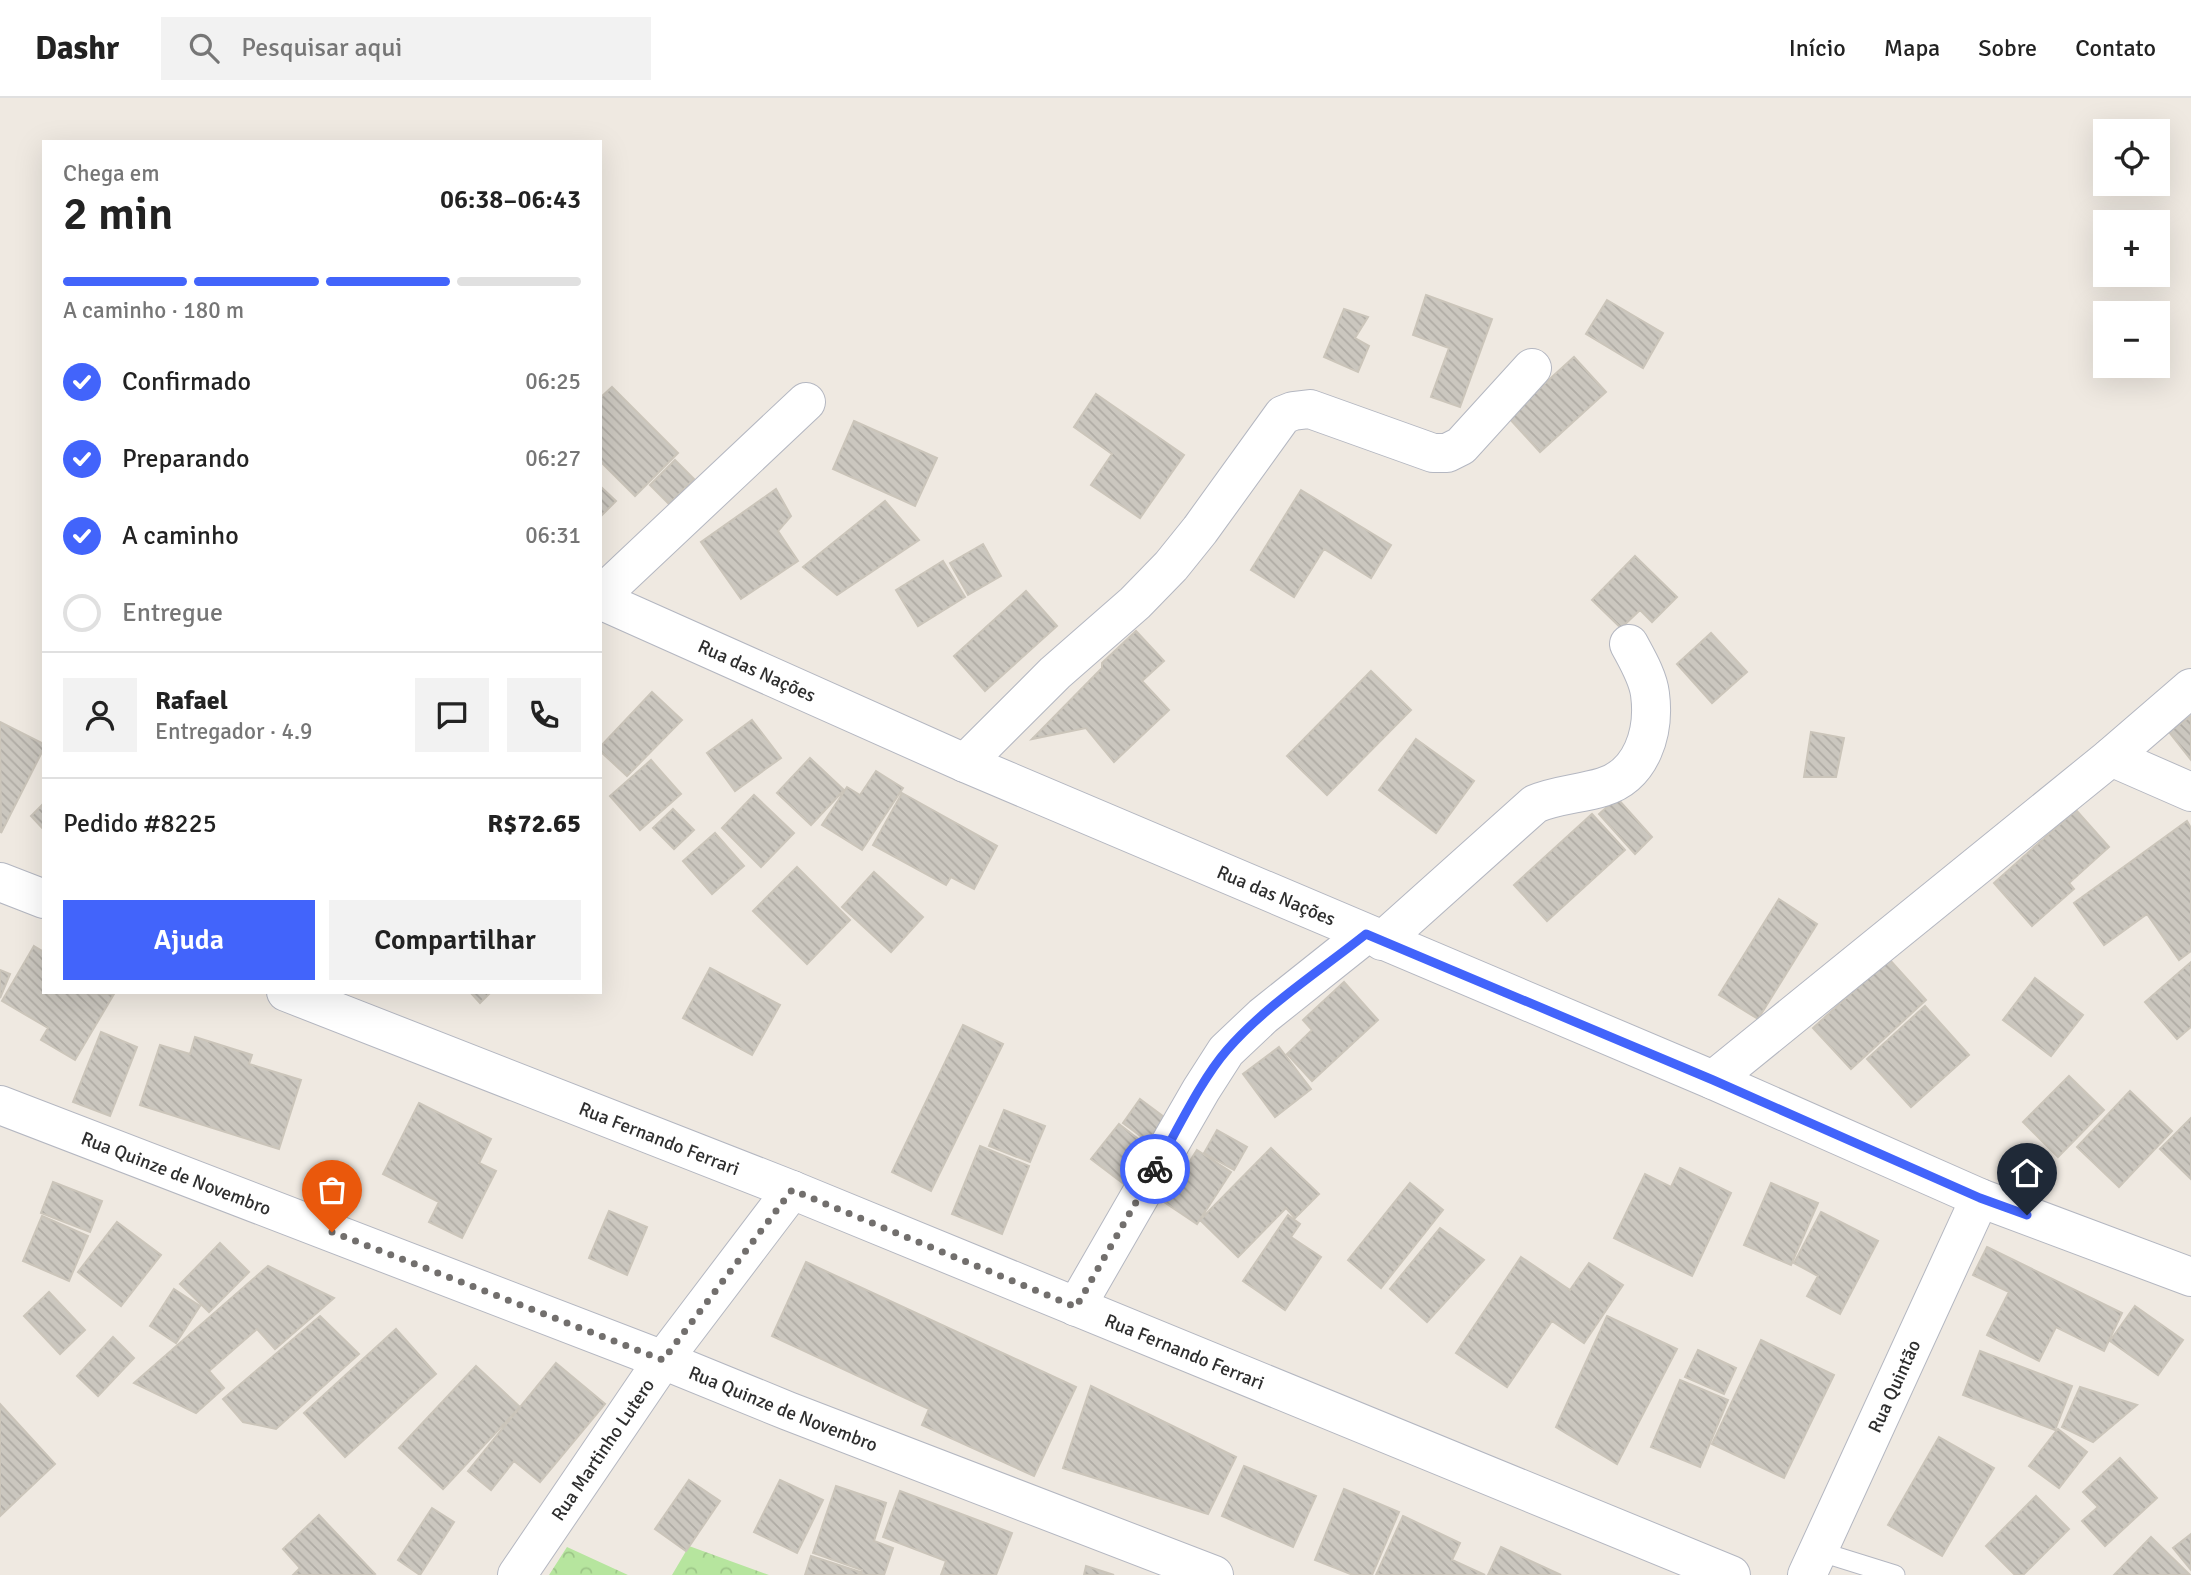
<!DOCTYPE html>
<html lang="pt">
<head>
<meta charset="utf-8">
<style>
  :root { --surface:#fff; --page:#f2f2f2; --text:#222; --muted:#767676; --line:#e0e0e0; --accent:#4264fb }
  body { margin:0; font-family:Signika,sans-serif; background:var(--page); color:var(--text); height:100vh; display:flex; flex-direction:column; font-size:26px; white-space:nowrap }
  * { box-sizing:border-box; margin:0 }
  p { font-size:23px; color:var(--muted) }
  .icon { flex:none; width:38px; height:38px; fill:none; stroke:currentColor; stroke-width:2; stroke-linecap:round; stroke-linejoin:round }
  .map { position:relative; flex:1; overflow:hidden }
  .drawer { position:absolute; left:42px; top:42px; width:560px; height:854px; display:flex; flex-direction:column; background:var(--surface); border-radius:0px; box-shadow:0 7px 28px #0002 }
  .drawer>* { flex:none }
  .controls { position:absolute; left:2093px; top:21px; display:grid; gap:14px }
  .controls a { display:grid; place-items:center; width:77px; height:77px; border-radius:0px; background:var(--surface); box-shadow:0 7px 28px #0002; font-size:35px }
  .pin { position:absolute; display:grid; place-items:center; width:60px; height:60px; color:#fff; margin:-72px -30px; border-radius:50% 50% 50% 0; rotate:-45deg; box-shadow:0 0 7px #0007 }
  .pin .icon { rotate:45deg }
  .courier { position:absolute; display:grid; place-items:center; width:70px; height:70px; margin:-35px; border:5px solid #4264fb; border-radius:50%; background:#fff; color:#222; box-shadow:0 2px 9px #0007 }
  .overview em { font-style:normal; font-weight:600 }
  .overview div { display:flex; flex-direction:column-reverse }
  .overview { display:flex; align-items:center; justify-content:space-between; height:119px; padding:0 21px }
  h1 { font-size:46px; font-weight:600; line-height:52px }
  .bar { display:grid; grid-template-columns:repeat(4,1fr); gap:10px 7px; align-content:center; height:84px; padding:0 21px }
  .bar i { height:9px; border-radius:5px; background:var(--line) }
  .bar .current { background:var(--accent) }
  .bar p { grid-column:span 4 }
  .line { display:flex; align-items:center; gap:18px; padding:0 21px; border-top:2px solid var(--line) }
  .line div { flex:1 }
  .round { display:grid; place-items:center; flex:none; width:74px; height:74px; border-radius:0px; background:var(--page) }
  ol { padding:0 21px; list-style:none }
  li { display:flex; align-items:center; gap:21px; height:77px }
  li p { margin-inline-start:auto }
  li .icon { padding:7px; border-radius:50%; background:var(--accent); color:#fff; stroke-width:4 }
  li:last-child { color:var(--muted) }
  li i { width:38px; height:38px; border:4px solid var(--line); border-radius:50% }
  .action { display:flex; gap:14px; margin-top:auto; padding:14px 21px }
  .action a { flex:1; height:80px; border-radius:0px; background:var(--accent); color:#fff; font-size:28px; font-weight:600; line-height:80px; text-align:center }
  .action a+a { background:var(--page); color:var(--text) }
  header { display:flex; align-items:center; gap:42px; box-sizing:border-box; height:98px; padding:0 35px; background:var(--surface); border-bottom:2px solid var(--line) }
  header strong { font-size:33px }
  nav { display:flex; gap:38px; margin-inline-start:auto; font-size:24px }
  .search { width:490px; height:63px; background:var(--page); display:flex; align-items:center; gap:18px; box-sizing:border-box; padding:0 24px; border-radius:0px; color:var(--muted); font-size:26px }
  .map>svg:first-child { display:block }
</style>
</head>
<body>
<header>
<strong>Dashr</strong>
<div class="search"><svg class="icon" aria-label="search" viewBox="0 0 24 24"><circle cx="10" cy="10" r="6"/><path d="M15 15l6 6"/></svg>Pesquisar aqui</div>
<nav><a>Início</a><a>Mapa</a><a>Sobre</a><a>Contato</a></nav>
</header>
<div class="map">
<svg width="2191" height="1477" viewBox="0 0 2191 1477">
  <defs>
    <pattern id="forest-crowns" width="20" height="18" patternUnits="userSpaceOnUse" patternTransform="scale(1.75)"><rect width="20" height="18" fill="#b6e59e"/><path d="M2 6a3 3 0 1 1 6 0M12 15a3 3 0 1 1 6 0" fill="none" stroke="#9dc588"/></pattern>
    <pattern id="building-back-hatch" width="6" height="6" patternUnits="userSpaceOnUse" patternTransform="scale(1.75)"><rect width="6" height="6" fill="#cbc7bf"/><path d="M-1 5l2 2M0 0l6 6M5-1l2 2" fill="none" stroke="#afaba4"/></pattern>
  </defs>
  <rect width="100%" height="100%" fill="#efe9e1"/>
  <!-- forest -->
  <path fill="url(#forest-crowns)" d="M689,1448l80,29h-97z
    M567,1449l61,28h-79z"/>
  <!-- building -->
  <path fill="url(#building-back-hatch)" stroke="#cbc5ba" stroke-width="2" d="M1426,197l66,24 -32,88 -29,-10 18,-49 -36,-13z
    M1607,202l56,33 -20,35 -57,-34z
    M1344,211l24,8 -13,21 14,8 -11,26 -34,-15z
    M1574,259l32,35 -66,60 -32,-35z
    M612,289l66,66 -43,43 -35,-35v-63z
    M1096,296l88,61 -44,63 -49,-33 21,-31 -38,-27z
    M854,323l83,37 -22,48 -82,-37z
    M675,362l19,19 -25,25 -19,-19z
    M600,388l16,15 -16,16z
    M776,391l15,27 -13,15 20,30 -57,38 -40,-57z
    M1301,392l90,55 -20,33 -47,-29 -30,48 -43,-27z
    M885,403l34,39 -82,55 -34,-28z
    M983,446l18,32 -33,19 -18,-32z
    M1635,458l42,41 -25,25 -12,-12 -19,18 -29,-28z
    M943,463l22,36 -47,29 -22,-36z
    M1026,493l31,35 -72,65 -31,-35z
    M1136,533l28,30 -22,20 27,29 -55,52 -28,-34 -54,11 70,-71v-5z
    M1711,535l36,39 -35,31 -35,-39z
    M1371,573l40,39 -84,85 -40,-39z
    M652,594l30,28 -55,56 -27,-25v-4z
    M2191,618v44l-22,-28z
    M752,622l29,38 -46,33 -28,-38z
    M0,624l44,22v4l-43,85z
    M1811,634l33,6 -8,39h-32z
    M1416,641l58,42 -38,52 -57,-43z
    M810,660l34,32 -33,35 -34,-32z
    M651,662l30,34 -41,36 -30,-34z
    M876,673l27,17 -41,62 -40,-25 25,-38 13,8z
    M902,695l95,53 -23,43 -23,-12 -5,8 -73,-40z
    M754,697l40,38 -33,34 -39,-39z
    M1617,700l35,39 -17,17 -36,-40z
    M44,705v27l-13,-14z
    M673,711l21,21 -20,19 -21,-21z
    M2076,712l33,37 -40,36 5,6 -42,37 -38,-43z
    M1592,716l33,36 -78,71 -33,-36z
    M2187,723l4,7v123l-12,9 -32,-46 -43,31 -30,-42z
    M715,735l29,33 -32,28 -29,-33z
    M797,769l53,53 -43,44 -54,-53z
    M874,774l49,45 -32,35 -49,-45z
    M1779,801l38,25 -59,95 -39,-24z
    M34,848l10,6v40l70,2 -39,66 -34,-20 7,-12 -46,-27z
    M1889,861l37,41 -75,69 -38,-41z
    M2191,864v65l-14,12 -32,-37z
    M710,870l70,37 -28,50 -69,-37z
    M0,872l10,4 -10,24z
    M2035,880l48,37 -32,41 -48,-36z
    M1344,884l34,38 -66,61 -25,-27 25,-24 -9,-10z
    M470,894h21l-11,11z
    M1925,908l44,49 -58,52 -44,-48z
    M963,927l40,19 -72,147 -39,-19z
    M101,934l36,15 -27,69 -37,-14z
    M195,939l57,18 -3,9 52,16 -22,69 -139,-44 20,-60 30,9z
    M1279,949l32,42 -36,28 -32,-43z
    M2069,978l35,34 -46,47 -35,-35z
    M2130,993l42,40 -53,56 -42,-40z
    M1140,1001l28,21 -18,23 -27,-20z
    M419,1005l72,36 -12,24 17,8 -34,67 -33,-16 10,-20 -56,-28z
    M1004,1012l41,16 -15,36 -41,-16z
    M2191,1020v61l-31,-30z
    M1119,1026l32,25 -27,35 -33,-25z
    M1217,1032l30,17 -13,23 -30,-17z
    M980,1048l49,20 -27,68 -50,-20z
    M1271,1050l48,46 -24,24 -9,-10 -48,49 -38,-37z
    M1197,1052l34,22 -34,52 -33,-22z
    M1680,1070l51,25 -39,83 -78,-38 31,-64 26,13z
    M53,1084l49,19 -12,31 -49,-19z
    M1410,1085l33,27 -62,78 -33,-28z
    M1771,1085l47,20 -27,62 -47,-20z
    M609,1113l38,16 -20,48 -38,-17z
    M1821,1114l57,29 -38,73 -33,-18 11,-20 -24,-13z
    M1288,1117l12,9 -9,13 30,20 -36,53 -42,-29z
    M42,1118l46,20 -19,45 -46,-20z
    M117,1124l44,33 -40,51 -43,-34z
    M1440,1130l44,32 -57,62 -37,-33z
    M220,1145l29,29 -40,40 -29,-28z
    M1987,1149l135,66 -18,38 -48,-24 -17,34 -52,-26 22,-43 -36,-17z
    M1521,1159l49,33 19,-27 34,22 -39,58 -32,-22 -45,66 -51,-34z
    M806,1164l270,125 -42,89 -112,-51 7,-16 -157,-73z
    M268,1168l66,32 -59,51 -18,-20 -48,42 15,17 -28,25 -62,-30z
    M174,1191l26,17 -24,37 -26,-17z
    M49,1194l36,38 -25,24 -36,-38z
    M2135,1208l48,34 -25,35 -48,-34z
    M320,1218l39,38 -83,75 -33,-7 -20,-23z
    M1607,1218l70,33 -60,115 -61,-37z
    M396,1231l40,45 -91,83 -41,-44z
    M113,1239l21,21 -36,38 -21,-20z
    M1761,1242l73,35 -50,103 -72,-34z
    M1698,1252l38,18 -12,26 -39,-17z
    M1980,1253l92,35 -17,44 -92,-35z
    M556,1265l49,41 -65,78 -26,-21 -23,29 -23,-19z
    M476,1268l44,41 -77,82 -44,-41z
    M1680,1282l48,20 -28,67 -49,-20z
    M1091,1288l145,71 -28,57 -145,-46z
    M2080,1289l57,18 -44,37 -31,-15z
    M0,1306l55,60 -55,52z
    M2058,1331l29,23 -28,36 -30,-22z
    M1939,1339l55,31 -52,88 -54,-31z
    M2120,1360l37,40 -52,48 -23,-25 16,-14 -15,-15z
    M1244,1368l72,30 -23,51 -71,-31z
    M689,1382l31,21 -34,50 -31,-22z
    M780,1382l43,20 -26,53 -43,-21z
    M836,1388l50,17 -12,38 19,7 -9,27h-24l2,-5 -49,-17z
    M1344,1391l55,23 -27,63h-19l-38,-15z
    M900,1393l112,42 -16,42h-55l5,-14 -63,-24z
    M2036,1398l33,33 -46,46h-8l-29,-29z
    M432,1410l22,14 -34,53 -22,-15z
    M319,1417l56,59 -2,1h-80l7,-7 -17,-19z
    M1403,1418l57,27 -8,17 33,15h-109z
    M2191,1436v36l-18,-22z
    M2151,1439l39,38h-76z
    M1501,1449l60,28h-73z
    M811,1458l49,16 -1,3h-54z
    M1086,1468l28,9h-30z"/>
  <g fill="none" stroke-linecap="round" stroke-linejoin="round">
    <defs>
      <path id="service" d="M1818,1453l77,24"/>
      <g id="minor">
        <path d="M600,498l206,-194"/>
        <path id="s1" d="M600,502l365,163 748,317 267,118 211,79"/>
        <path d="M2111,659l80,35"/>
        <path d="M965,665l90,-90 80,-70 36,-37 29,-36 83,-115 10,-4 17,-2 123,44h14l14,-7 71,-78"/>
        <path d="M1382,843l153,-137c21,-9 45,-10 68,-17 39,-12 52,-55 47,-93 -2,-17 -13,-35 -21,-50"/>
        <path d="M1713,982l398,-323 80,-69"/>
        <path d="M1076,1209l125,-217 25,-39 37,-35 103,-82"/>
        <path id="s2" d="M517,1477l146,-215 129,-170"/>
        <path id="s3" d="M1807,1477l173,-377"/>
      </g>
      <g id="secondary">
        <path d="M0,784l44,17"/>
        <path id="s4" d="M286,894l506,198 939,385"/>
        <path id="s5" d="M0,1007l663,255 125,51 426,164"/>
      </g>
    </defs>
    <!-- service casing -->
    <use href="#service" stroke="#b4b7c1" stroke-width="21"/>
    <!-- minor casing -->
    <use href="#minor" stroke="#b4b7c1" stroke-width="40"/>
    <!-- secondary casing -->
    <use href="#secondary" stroke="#b4b7c1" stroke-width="40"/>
    <!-- service -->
    <use href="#service" stroke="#fff" stroke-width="19"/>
    <!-- minor -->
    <use href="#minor" stroke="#fff" stroke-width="38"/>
    <!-- secondary -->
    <use href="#secondary" stroke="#fff" stroke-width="38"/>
  </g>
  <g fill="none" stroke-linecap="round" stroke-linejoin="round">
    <!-- done -->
    <path stroke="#726f6d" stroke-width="7" stroke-dasharray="0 12.6" d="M332,1134l331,128 129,-170 284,117 79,-138"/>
    <!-- route -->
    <path stroke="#4264fb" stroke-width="9" d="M1155,1071c21,-36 45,-88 72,-119 38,-44 94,-80 139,-116l347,146 267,118 47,17"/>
  </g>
  <g text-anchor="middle" stroke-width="5" stroke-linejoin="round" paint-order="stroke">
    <!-- street labels -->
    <g font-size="19" fill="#2e2e2e" stroke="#fff">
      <text dy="7" stroke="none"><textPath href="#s1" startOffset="172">Rua das Nações</textPath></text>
      <text dy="7" stroke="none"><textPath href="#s1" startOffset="738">Rua das Nações</textPath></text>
      <text dy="7" stroke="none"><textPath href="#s4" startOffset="401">Rua Fernando Ferrari</textPath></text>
      <text dy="7" stroke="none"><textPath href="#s5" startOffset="189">Rua Quinze de Novembro</textPath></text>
      <text dy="7" stroke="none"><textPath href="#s4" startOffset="968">Rua Fernando Ferrari</textPath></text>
      <text dy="7" stroke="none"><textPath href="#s3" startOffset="208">Rua Quintão</textPath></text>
      <text dy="7" stroke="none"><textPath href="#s5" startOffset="840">Rua Quinze de Novembro</textPath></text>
      <text dy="7" stroke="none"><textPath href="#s2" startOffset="152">Rua Martinho Lutero</textPath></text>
    </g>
  </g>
</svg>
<div class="controls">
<a><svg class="icon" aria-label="locate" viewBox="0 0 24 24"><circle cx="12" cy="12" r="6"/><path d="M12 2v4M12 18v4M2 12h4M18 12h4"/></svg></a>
<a>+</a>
<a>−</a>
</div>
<div class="pin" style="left:332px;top:1134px;background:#ea580c"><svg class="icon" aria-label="bag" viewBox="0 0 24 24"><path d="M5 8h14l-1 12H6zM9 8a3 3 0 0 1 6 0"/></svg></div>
<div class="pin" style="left:2027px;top:1117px;background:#1f2937"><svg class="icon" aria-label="home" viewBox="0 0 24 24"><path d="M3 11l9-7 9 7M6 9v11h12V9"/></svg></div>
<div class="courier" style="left:1155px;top:1071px"><svg class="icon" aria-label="bike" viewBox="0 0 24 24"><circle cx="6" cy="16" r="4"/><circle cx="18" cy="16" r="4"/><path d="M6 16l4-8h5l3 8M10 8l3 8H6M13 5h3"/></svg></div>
<section class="drawer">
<div class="overview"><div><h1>2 min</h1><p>Chega em</p></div><em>06:38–06:43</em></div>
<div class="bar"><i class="current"></i><i class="current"></i><i class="current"></i><i></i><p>A caminho · 180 m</p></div>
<ol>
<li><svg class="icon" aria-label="check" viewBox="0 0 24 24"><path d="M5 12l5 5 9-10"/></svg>Confirmado<p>06:25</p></li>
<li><svg class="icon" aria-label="check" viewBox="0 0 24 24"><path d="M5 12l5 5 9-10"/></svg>Preparando<p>06:27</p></li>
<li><svg class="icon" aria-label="check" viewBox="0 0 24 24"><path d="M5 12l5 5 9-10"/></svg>A caminho<p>06:31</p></li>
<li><i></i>Entregue</li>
</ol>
<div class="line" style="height:126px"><a class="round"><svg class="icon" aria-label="person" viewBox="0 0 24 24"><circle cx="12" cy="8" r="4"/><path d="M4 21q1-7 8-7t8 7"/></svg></a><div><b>Rafael</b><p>Entregador · 4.9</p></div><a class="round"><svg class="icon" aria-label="chat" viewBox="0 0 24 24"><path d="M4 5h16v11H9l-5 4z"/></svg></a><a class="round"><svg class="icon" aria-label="phone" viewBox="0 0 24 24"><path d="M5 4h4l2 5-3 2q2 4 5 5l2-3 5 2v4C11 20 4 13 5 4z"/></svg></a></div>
<div class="line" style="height:91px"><div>Pedido #8225</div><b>R$72.65</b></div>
<div class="action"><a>Ajuda</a><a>Compartilhar</a></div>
</section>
</div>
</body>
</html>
